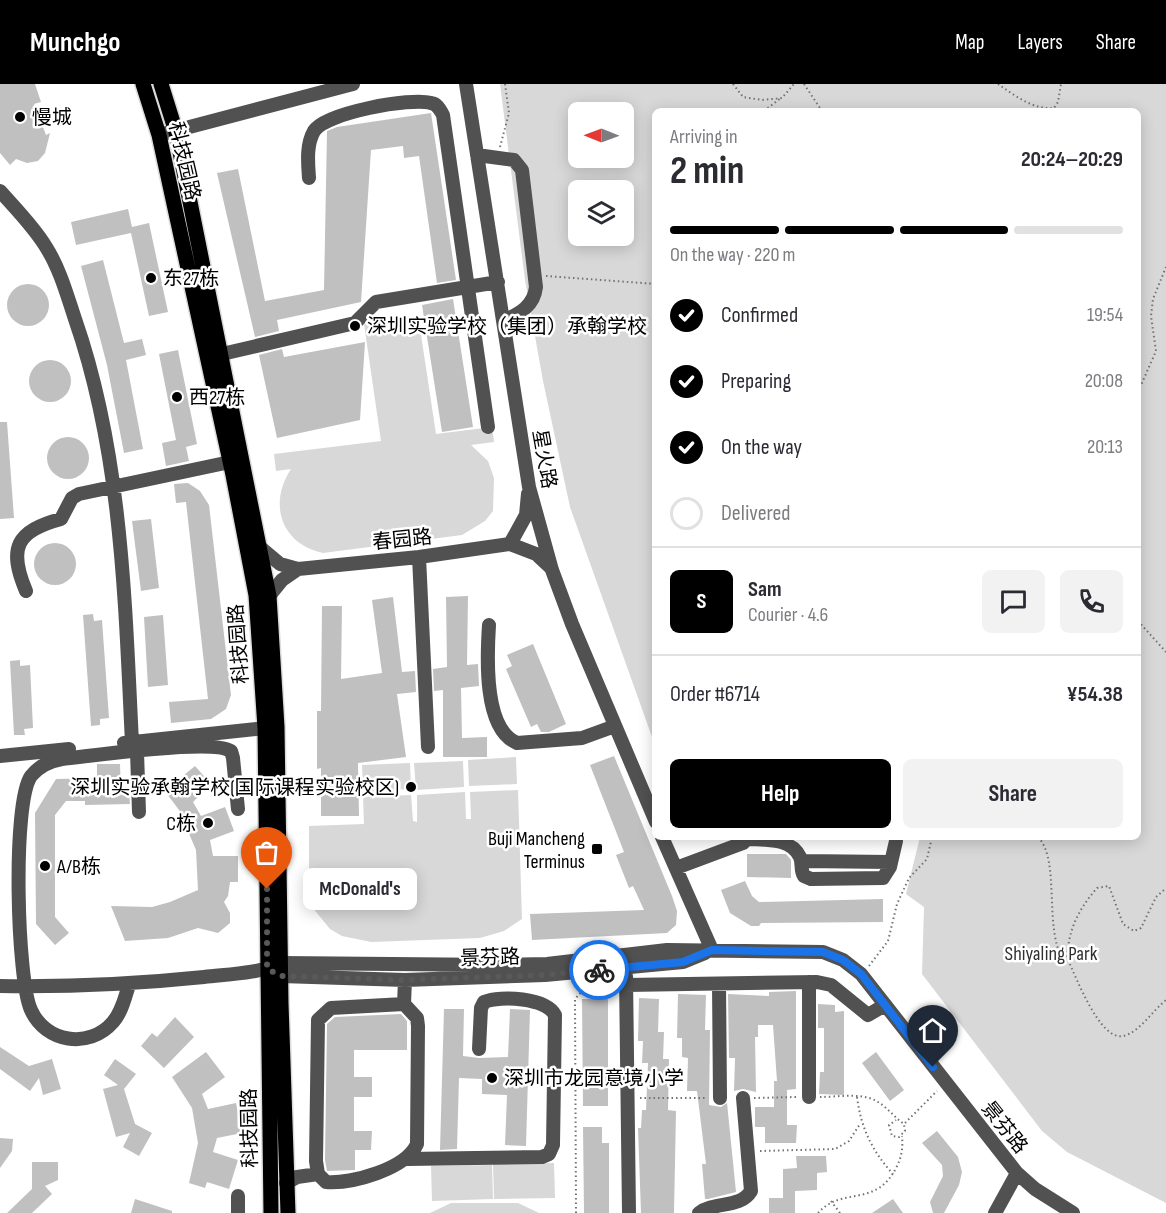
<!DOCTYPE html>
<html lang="en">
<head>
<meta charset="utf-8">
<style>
  :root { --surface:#fff; --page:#f2f2f3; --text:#2b2b33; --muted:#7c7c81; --line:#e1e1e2; --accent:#000 }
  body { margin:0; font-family:"Sofia Sans Condensed","Noto Sans SC",sans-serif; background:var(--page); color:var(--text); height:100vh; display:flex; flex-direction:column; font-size:22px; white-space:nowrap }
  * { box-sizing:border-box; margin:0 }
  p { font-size:20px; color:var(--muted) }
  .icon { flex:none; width:33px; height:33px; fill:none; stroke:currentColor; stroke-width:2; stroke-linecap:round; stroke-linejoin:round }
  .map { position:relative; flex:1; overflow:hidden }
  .details { position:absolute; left:652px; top:24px; width:489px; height:732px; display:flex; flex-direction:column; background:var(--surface); border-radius:9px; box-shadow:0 3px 15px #0003 }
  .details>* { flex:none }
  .needle { width:39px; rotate:271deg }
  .fabs { position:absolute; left:568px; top:18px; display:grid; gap:12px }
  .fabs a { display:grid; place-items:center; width:66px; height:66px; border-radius:9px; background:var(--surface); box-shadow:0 3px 15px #0003; font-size:30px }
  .pin { position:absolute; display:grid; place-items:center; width:51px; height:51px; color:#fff; margin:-62px -26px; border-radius:50% 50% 50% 0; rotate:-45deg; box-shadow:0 0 6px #0007 }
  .pin .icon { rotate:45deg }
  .courier { position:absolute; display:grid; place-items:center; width:60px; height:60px; margin:-30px; border:4px solid #1a73e8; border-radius:50%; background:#fff; color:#222; box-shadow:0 2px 8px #0007 }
  .bubble { position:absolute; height:42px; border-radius:9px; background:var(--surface); box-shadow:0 3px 15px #0003; font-size:20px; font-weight:700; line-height:42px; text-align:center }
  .summary em { font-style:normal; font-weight:700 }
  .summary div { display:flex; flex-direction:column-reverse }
  .summary { display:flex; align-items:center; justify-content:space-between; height:102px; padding:0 18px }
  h1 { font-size:39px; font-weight:700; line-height:45px }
  .bar { display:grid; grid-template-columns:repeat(4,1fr); gap:9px 6px; align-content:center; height:72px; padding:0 18px }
  .bar i { height:8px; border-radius:4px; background:var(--line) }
  .bar .on { background:var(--accent) }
  .bar p { grid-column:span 4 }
  .line { display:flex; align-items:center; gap:15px; padding:0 18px; border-top:2px solid var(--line) }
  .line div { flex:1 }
  .round { display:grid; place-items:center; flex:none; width:63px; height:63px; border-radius:9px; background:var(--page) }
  ol { padding:0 18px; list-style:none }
  li { display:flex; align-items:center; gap:18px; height:66px }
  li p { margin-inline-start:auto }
  li .icon { padding:6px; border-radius:50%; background:var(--accent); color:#fff; stroke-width:4 }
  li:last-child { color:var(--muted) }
  li i { width:33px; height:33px; border:3px solid var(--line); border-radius:50% }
  .cta { display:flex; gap:12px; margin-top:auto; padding:12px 18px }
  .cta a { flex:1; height:69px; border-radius:9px; background:var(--accent); color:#fff; font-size:24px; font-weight:700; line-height:69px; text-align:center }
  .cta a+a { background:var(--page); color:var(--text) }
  header { display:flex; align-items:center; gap:36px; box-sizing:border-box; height:84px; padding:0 30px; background:var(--accent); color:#fff }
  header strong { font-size:28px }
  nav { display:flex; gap:33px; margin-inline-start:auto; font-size:21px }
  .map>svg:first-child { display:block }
</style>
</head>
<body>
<header>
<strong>Munchgo</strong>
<nav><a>Map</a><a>Layers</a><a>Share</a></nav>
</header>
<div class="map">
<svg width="1166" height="1129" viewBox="0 0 1166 1129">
  <rect width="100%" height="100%" fill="#fff"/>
  <!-- green -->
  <path fill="#d8d8d8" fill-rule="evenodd" d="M500,0h666v1119l-99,-51 -25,-21 -120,-157 2,-67 -18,-13 14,-57h218v-726h-482v626h-4l-82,-230 -27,-126 -18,-101zM579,28h45v46h-45zM579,106h45v46h-45z
    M418,231l18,119 56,-7 2,15 -23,3 17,16 6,17 -1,33 -8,10 -23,14 -139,18c-42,-9 -55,-49 -32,-84l-15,2 -2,-17 107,-13 -17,-117z
    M516,673l1,27 -48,2 -1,-26z
    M463,677l1,26 -48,3 -2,-27z
    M410,679l1,26 -48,3 -1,-27z
    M518,706l4,129 -18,12 -24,7 -109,4 -29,-6 -12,-7 -18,-22 -3,-15v-66l55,-2 -1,-27 48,-2 2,26 4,1v-27l48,-3 1,27h5l-1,-27z
    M554,1079l1,35 -61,1 -1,-35z
    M492,1081l1,34 -61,2 -1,-35z
    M451,1119h67l21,10h-109z"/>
  <!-- building -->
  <path fill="#c0c0c0" d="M0,0h35l6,18 -7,2 12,31 4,-2 -5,20 -7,8 -11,2 -11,-4 -6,6 -10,-12z
    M431,29l25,167 -19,3 -18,-127 -15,2 -1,-12 -32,4 -10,152 -84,18 2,11 -24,6 -38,-164 21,-4 27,132 59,-11 3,-159 10,-4z
    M128,125l4,18 17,-4 19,89 -19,4 -18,-83 -55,12 -5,-23z
    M103,176l21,83 18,-4 4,16 -20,5 17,89 -19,4 -17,-88 -26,-99z
    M7 221a21 21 0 1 1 42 0a21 21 0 1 1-42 0Z
    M453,215l20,128 -31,5 -20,-127z
    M365,258l-5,78 -83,18 -18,-83 23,-6 2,8z
    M178,266l19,94 -11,3 3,14 -23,5 -4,-23 14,-3 -17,-86z
    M29 297a21 21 0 1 1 42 0a21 21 0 1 1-42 0Z
    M0,338h7l7,96 -14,1z
    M47 374a21 21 0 1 1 42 0a21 21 0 1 1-42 0Z
    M188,399l12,8 9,14 22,190 -5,14 -15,10 -40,4 -2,-21 39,-3 -22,-197 -10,1 -2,-19z
    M151,435l8,69 -18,3 -9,-70z
    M34 480a21 21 0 1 1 42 0a21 21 0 1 1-42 0Z
    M468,512l-1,69 11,-1 1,22 -18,2 1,50 25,-1v20h-44v-67l-9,1 -1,-22 14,-2 -1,-70z
    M393,513l9,75 13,-1 1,21 -19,2 9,63 -48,6 1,53h-38v-48l-4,1v-58h4l1,-105h20l-1,73 41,-6 -10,-73z
    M93,530l1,7 8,-1 7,98 -9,1v6l-9,1 -8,-111z
    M163,531l5,70 -20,2 -4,-70z
    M533,560l33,80 -17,8h-8l-4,-8 -6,3 -25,-58 6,-3 -5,-11z
    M20,576v6l10,-1 3,63 -9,1 1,6h-11l-4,-74z
    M614,672l58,140 5,15 -1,14 -9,8 -135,7 -2,-26 114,-4 -11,-24 -4,2 -13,-33 8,-3 -34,-87z
    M97,680h23l1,28 8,-1 1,13 -45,1v-4h-19l-11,14v102l14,16 -14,12 -19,-21 -1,-111 21,-34 41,-1z
    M195,682l16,18 -18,18 8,14 24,-9 9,24 -24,9 3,16h25v26h-8l-2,14 -4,6 6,11v10l-12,10 -20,-5 -30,10 -43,3 -14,-35 41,1 18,-5 28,-12 -2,-40 -17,-40 -18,-24 7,-7 5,5z
    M747,770h39l5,6v18l-44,-1z
    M745,797l7,15 7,6 124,-3v23l-122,1 -2,3h-8l-21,-13 -9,-23z
    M796,907v98l-9,1v35h10l-1,18h-31v-16h-10v-20h19v-26h3l-4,-56h-15v12h-3l1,55 -13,-3 -9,2 1,-33h-6l-1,-64 41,2v-4z
    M678,910l28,1 -1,35h5l-1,75 12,2 6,-4 9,89 -28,7h-3l-3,-35h4l-9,-73h-10l1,-33 -6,-1v-19h-5z
    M639,914l20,1 -1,33h6l-1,27h6l-1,51 8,1 -2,102h-33l-3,-85h3l1,-18h4l2,-47h-6l1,-22h-5z
    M582,915h26v107h-25z
    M818,920l17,1v7l9,-1v84l-25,-1 1,-22h4v-44h-6z
    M444,925h20l-1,47 16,2 29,-1 2,-48 20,1 -4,136 -21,-1 2,-50 -25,-1v-15l-23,-1 -2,71 -17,1z
    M401,930l6,7v29h-53v27h18v20h-18v34h18l-1,19h-16v20l-28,1 -2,-11 2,-136 8,-7z
    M175,933l19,20 -30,31 -23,-22 11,-13 5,4z
    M0,963l29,19 23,-7 9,30 -18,6 -4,-17 -9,13 -30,-22z
    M206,968l19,25 -23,17 6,15 28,-6 6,30 -25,5 -4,14 25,8 -9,29 -22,-7 -2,6 -16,-5 9,-40 -6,-35 -20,-31z
    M876,968l28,38 -14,11 -28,-38z
    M115,975l21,15 -12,15 11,35 17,9 -13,23 -16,-9 7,-14 -14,4 -13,-48 15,-4 -14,-10z
    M583,1043h19v16h7v70h-25z
    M937,1047l21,26 4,15 -3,13 -15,28h-11l-3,-11 13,-26 -1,-11 -20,-22z
    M0,1054l13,1 -1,12 -12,17z
    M796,1072h30l1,16 -10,1v17l-22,1v22h-26v-15h14v-29l14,-1z
    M32,1078h26v18l-13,6 7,8 -20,19h-25l25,-24z
    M135,1115l37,12v2h-41z
    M893,1115l10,14h-31z"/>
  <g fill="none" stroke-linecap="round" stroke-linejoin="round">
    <defs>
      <path id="major" d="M143,0l16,51 74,340 23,120 9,133 6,485
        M161,0l15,48 93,464 8,131 4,276 7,210"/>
    </defs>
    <!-- major casing -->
    <use href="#major" stroke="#dbdbdb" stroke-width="18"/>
    <!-- path -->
    <path stroke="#737373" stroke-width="2" stroke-dasharray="1.5 3" stroke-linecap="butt" d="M733,0l10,13 19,3 20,-2 12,-14
      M804,0l18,27
      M998,0c16,11 35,26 56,24l4,-6 3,-18
      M764,27l17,-13
      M500,63l9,-34 -4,-29
      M546,192l110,8
      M1138,308l18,-41 -5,-35 2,-17 13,-32
      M1138,537l28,31
      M1038,753c23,23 5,94 26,124l3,-1c1,-30 11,-50 30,-72l12,-2 14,38 11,7 7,-3 15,-31 10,-9
      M1068,876c8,17 32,81 55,76 16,-3 30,-26 43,-36
      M869,882l19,-25 9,-37 12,-26 18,-19 5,-22
      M820,1013c18,0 43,-5 58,5 10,6 16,15 26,22l1,7 -6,6 -7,-1 -3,-11 7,-5
      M857,1013c4,31 15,54 36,77
      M640,1014h66
      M754,1014l42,-1
      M905,1039l32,-32
      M760,1067l75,-2 14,-8 11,-17
      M831,1117l9,12
      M576,1129l-1,-213c7,-14 25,-14 40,-15
      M818,1129c24,-27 58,-5 78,-45 6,-11 7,-21 6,-32"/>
    <!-- minor -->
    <path stroke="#515151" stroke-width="14" d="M466,0l63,403 23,83 20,54 84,198
      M159,51l194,-51
      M477,71l37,5 8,10 14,117c-2,19 -16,26 -32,34
      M309,94c-1,-15 -3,-33 5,-47 11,-18 97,-34 117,-28 7,1 9,7 12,12l45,312
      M0,107c16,18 34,36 46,56 14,22 21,48 29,72 47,135 50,282 57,424
      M222,270l133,-31 21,-21 122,-20
      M510,460l16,-29 2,-21
      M261,464l19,16 18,5 121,-12 91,-13 26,10 15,14
      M419,473l9,190
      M26,507c-18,-43 -10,-60 35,-72l11,-21 7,-4 151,-32
      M269,512l13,-16 16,-11
      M489,541c-2,31 -6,104 28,118l65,-5 33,-12
      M124,659l141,-15
      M137,668l2,60
      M0,672l69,-7
      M662,753l50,113
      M749,755c18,1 42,-1 51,18 3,7 0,13 4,19l7,3 72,-1 7,-11 6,-26
      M802,777l89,1
      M676,784l67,-25 6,-6
      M272,887l9,5 124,4 140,-5 138,-13 22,-9
      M626,892l3,237
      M719,900l1,114
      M129,901c-4,12 -7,27 -16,37 -24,28 -68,20 -82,-12 -14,-30 -19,-207 0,-234 8,-10 19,-15 31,-17 30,-3 149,-21 169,-8l2,7 5,51
      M626,901l191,-3 14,3 37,30 17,-10
      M0,902c68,1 136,-2 204,-9 26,-3 53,-3 77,-14l221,2 45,-1 120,-14 156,2 20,8 18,14 156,199 18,16 38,24
      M404,920l-73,4 -13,12 -2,141 2,13 8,8c26,2 80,-13 91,-38l1,-118 -1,-8 -13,-14 1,-24
      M809,1013v-115
      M407,1075l135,-2 7,-3 4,-9 2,-130c-9,-17 -54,-20 -71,-13l-3,6 -2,41
      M286,1099l11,-6 21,-3
      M238,1112v17
      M699,1129c16,-12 41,-4 52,-22l-8,-93
      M995,1129l22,-40"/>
    <!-- major -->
    <use href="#major" stroke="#000" stroke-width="15"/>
  </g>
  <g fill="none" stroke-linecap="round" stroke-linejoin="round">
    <!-- done -->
    <path stroke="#595959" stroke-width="6" stroke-dasharray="0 10.8" d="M267,805v80l14,7 124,4 140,-5 54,-5"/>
    <!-- route -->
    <path stroke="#1a73e8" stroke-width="8" d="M599,886l84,-8 29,-12 111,2 20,8 18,14 72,93"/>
  </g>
  <!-- markers -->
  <g fill="#000" stroke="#fff" stroke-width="2">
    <circle cx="20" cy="33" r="6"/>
    <circle cx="151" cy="194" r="6"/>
    <circle cx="355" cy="242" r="6"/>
    <circle cx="177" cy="313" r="6"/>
    <circle cx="411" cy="703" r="6"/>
    <circle cx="208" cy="739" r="6"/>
    <rect x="591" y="759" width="12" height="12" rx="3"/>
    <circle cx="45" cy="782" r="6"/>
    <circle cx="492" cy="994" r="6"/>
  </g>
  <g text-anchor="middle" stroke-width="5" stroke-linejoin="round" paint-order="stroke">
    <!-- poi labels -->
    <g font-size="20" fill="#000" stroke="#fff" text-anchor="start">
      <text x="32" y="40">慢城</text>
      <text x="163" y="201">东27栋</text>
      <text x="367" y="249">深圳实验学校（集团）承翰学校</text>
      <text x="189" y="320">西27栋</text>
      <text x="399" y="710" text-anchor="end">深圳实验承翰学校(国际课程实验校区)</text>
      <text x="196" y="746" text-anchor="end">C栋</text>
      <text x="585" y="761" text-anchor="end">Buji Mancheng<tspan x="585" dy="23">Terminus</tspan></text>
      <text x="57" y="789">A/B栋</text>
      <text x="504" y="1001">深圳市龙园意境小学</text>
    </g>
    <!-- street labels -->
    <g font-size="20" fill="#000" stroke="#fff">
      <text transform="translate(185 77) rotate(77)" y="7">科技园路</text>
      <text transform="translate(545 375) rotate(80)" y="7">星火路</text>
      <text transform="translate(402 455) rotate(-6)" y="7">春园路</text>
      <text transform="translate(238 560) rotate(-94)" y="7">科技园路</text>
      <text transform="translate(490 873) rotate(-2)" y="7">景芬路</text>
      <text transform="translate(1005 1043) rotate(51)" y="7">景芬路</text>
      <text transform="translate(249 1044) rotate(-91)" y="7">科技园路</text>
    </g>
    <!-- park labels -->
    <g font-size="20" fill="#2f2f2f" stroke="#fff">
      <text x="1051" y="876">Shiyaling Park</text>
    </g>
  </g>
</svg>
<div class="fabs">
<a><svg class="needle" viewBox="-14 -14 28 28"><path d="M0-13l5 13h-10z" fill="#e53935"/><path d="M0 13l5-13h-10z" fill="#7c7c81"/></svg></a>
<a><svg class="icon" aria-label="layers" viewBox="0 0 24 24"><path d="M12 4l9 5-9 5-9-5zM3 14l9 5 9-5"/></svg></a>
</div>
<div class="pin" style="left:267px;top:805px;background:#ea580c"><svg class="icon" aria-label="bag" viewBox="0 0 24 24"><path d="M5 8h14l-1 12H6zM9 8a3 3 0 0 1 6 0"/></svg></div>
<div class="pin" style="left:933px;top:983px;background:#1f2937"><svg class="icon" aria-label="home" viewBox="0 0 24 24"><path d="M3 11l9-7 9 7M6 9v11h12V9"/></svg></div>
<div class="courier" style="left:599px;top:886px"><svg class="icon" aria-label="bike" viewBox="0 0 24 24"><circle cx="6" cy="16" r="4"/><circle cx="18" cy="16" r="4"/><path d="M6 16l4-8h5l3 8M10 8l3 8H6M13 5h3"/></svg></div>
<div class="bubble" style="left:303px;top:784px;width:114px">McDonald's</div>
<section class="details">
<div class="summary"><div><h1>2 min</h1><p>Arriving in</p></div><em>20:24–20:29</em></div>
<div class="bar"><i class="on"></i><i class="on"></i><i class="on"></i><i></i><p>On the way · 220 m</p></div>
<ol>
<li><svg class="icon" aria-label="check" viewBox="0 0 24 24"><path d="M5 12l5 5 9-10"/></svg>Confirmed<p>19:54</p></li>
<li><svg class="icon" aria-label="check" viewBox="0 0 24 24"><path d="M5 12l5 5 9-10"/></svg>Preparing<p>20:08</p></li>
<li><svg class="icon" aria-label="check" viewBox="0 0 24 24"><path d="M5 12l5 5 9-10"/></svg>On the way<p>20:13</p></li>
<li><i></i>Delivered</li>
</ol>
<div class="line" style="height:108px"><b class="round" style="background:var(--accent);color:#fff">S</b><div><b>Sam</b><p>Courier · 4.6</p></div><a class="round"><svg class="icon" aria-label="chat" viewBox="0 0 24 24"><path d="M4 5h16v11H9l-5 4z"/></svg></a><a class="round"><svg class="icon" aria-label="phone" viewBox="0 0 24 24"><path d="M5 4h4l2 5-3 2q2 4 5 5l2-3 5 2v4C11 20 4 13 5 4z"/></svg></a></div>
<div class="line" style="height:78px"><div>Order #6714</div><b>¥54.38</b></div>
<div class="cta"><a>Help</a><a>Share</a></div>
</section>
</div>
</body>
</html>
